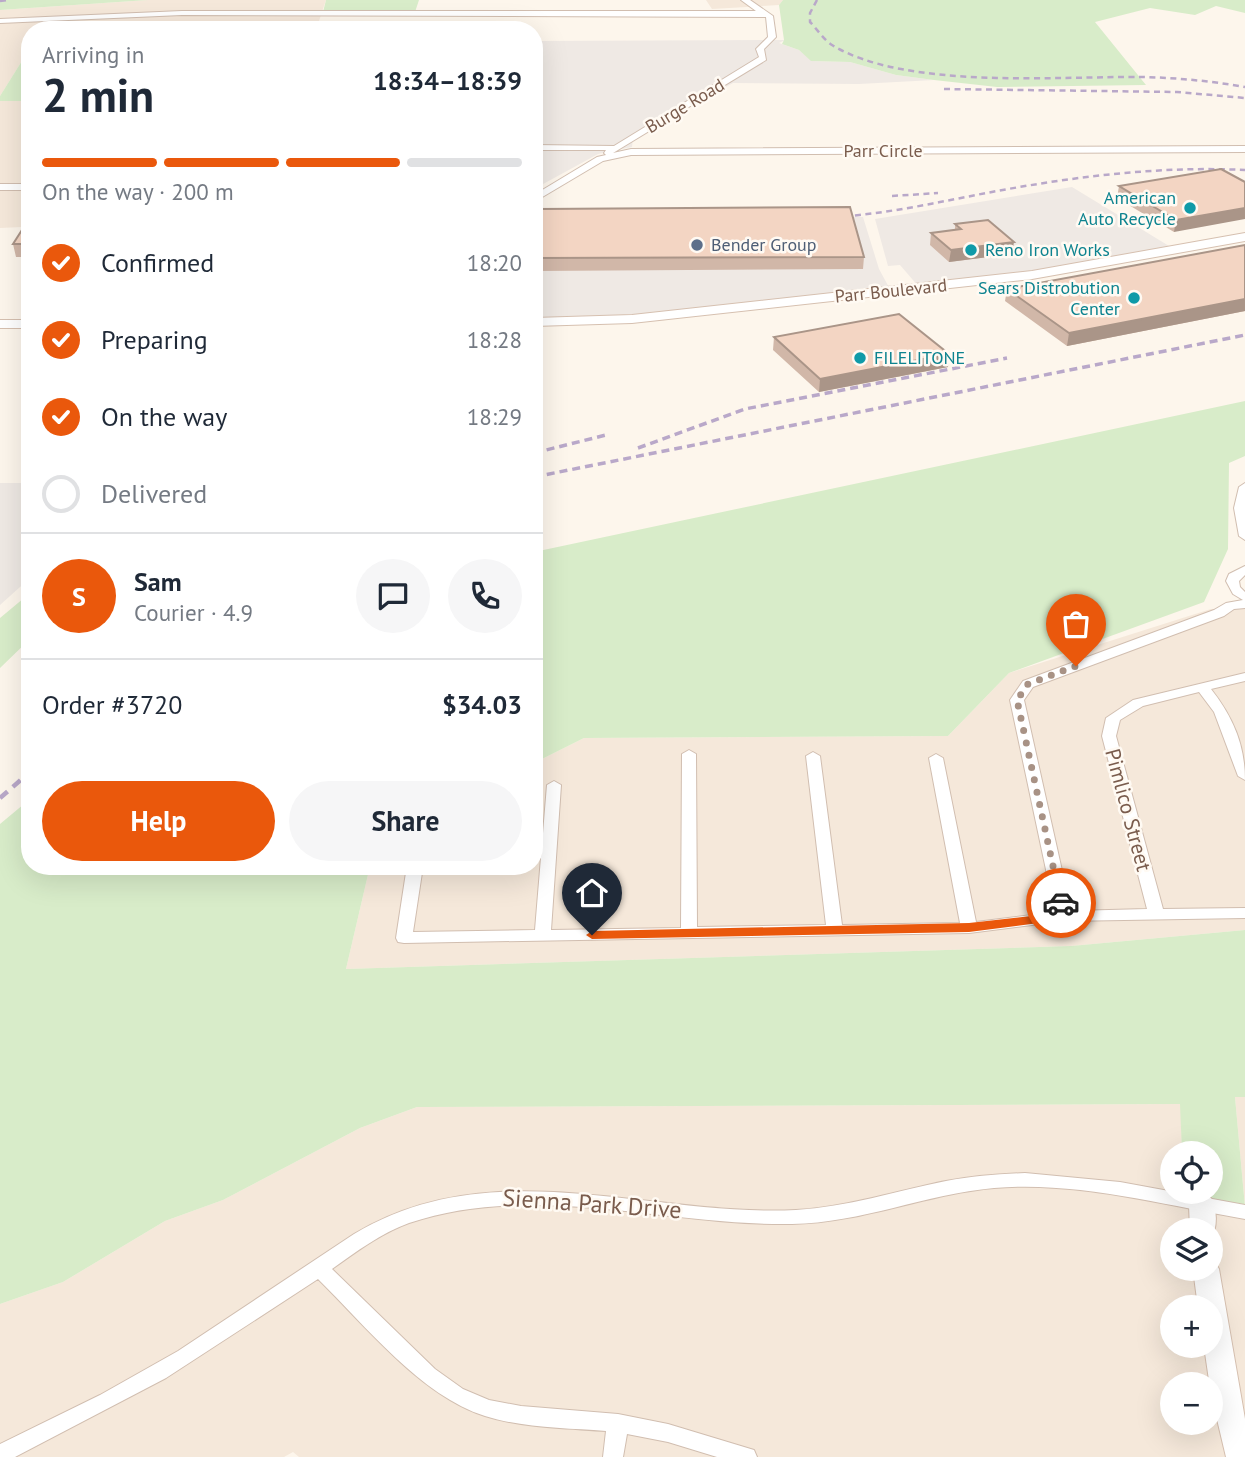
<!DOCTYPE html>
<html lang="en">
<head>
<meta charset="utf-8">
<style>
  :root { --surface:#fff; --page:#f6f6f7; --text:#1f2937; --muted:#747a83; --line:#e0e1e3; --accent:#ea580c }
  body { margin:0; font-family:"PT Sans",sans-serif; background:var(--page); color:var(--text); height:100vh; display:flex; flex-direction:column; font-size:26px; white-space:nowrap }
  * { box-sizing:border-box; margin:0 }
  p { font-size:23px; color:var(--muted) }
  .icon { flex:none; width:38px; height:38px; fill:none; stroke:currentColor; stroke-width:2; stroke-linecap:round; stroke-linejoin:round }
  .map { position:relative; flex:1; overflow:hidden }
  .panel { position:absolute; left:21px; top:21px; width:522px; height:854px; display:flex; flex-direction:column; background:var(--surface); border-radius:28px; box-shadow:0 7px 28px #0002 }
  .panel>* { flex:none }
  .tools { position:absolute; left:1160px; top:1141px; display:grid; gap:14px }
  .tools a { display:grid; place-items:center; width:63px; height:63px; border-radius:50%; background:var(--surface); box-shadow:0 7px 28px #0002; font-size:35px }
  .pin { position:absolute; display:grid; place-items:center; width:60px; height:60px; color:#fff; margin:-72px -30px; border-radius:50% 50% 50% 0; rotate:-45deg; box-shadow:0 0 7px #0007 }
  .pin .icon { rotate:45deg }
  .courier { position:absolute; display:grid; place-items:center; width:70px; height:70px; margin:-35px; border:5px solid #ea580c; border-radius:50%; background:#fff; color:#222; box-shadow:0 2px 9px #0007 }
  .headline em { font-style:normal; font-weight:600 }
  .headline div { display:flex; flex-direction:column-reverse }
  .headline { display:flex; align-items:center; justify-content:space-between; height:119px; padding:0 21px }
  h1 { font-size:46px; font-weight:600; line-height:52px }
  .bar { display:grid; grid-template-columns:repeat(4,1fr); gap:10px 7px; align-content:center; height:84px; padding:0 21px }
  .bar i { height:9px; border-radius:5px; background:var(--line) }
  .bar .current { background:var(--accent) }
  .bar p { grid-column:span 4 }
  .line { display:flex; align-items:center; gap:18px; padding:0 21px; border-top:2px solid var(--line) }
  .line div { flex:1 }
  .round { display:grid; place-items:center; flex:none; width:74px; height:74px; border-radius:37px; background:var(--page) }
  ol { padding:0 21px; list-style:none }
  li { display:flex; align-items:center; gap:21px; height:77px }
  li p { margin-inline-start:auto }
  li .icon { padding:7px; border-radius:50%; background:var(--accent); color:#fff; stroke-width:4 }
  li:last-child { color:var(--muted) }
  li i { width:38px; height:38px; border:4px solid var(--line); border-radius:50% }
  .action { display:flex; gap:14px; margin-top:auto; padding:14px 21px }
  .action a { flex:1; height:80px; border-radius:42px; background:var(--accent); color:#fff; font-size:28px; font-weight:600; line-height:80px; text-align:center }
  .action a+a { background:var(--page); color:var(--text) }
  .map>svg:first-child { display:block }
</style>
</head>
<body>
<div class="map">
<svg width="1245" height="1457" viewBox="0 0 1245 1457">
  <rect width="100%" height="100%" fill="#fdf6ec"/>
  <!-- residential -->
  <path fill="#f5e8da" fill-rule="evenodd" d="M148,0h178l-10,30h-286v18l-30,48v-86z
    M706,0h77l-4,5 -67,4z
    M0,101h30v119l-8,7 -22,1z
    M1245,608v322l-174,16 -725,23 24,-103h164v-103l50,-25 364,-2 61,-63 202,-64z
    M1235,1097h10v110z
    M1181,1104l1,49h-10v39h11v10l62,10v245h-946l-6,-5 -9,5h-284v-153l63,-22 102,-61 58,-21 137,-72 57,-21zM1172,1230h39v39h-39zM1172,1307h39v39h-39zM1172,1384h39v39h-39z"/>
  <!-- industrial -->
  <path fill="#efe9e4" d="M785,40l-6,3 20,7 13,11 38,1 46,13 38,5 -75,4 -126,-1 -100,55 -1,9 -34,7 -64,35v-148z
    M1072,187l102,62 -116,22 -139,16 -19,-22 -12,1 -13,-47z
    M863,217l16,52 12,22 -300,31h-57v-104z
    M0,483h30v95l-30,27z"/>
  <!-- green -->
  <path fill="#d8ecc9" d="M0,0h148l-148,10z
    M326,0h93l-4,12h-92z
    M783,0h462v13l-29,-7 -21,9 -45,-7 -55,14 51,63 -149,2 -63,-7 -38,-5 -46,-13 -39,-1 -12,-11 -17,-6 2,-4 -5,-35z
    M30,48v53h-30v-5z
    M1245,401v55l-16,7 -1,86 -24,53 -195,71 -61,63 -364,2 -50,25v-211z
    M30,593v46l-30,29v-50z
    M30,799v67h340l-24,103 725,-23 174,-16v167h-10l10,110 -62,-5v-10h28v-39h-29l-2,-49 -763,3 -57,21 -137,72 -58,21 -102,61 -63,22v-480z"/>
  <g fill="none" stroke-linecap="round" stroke-linejoin="round">
    <defs>
      <path id="street" d="M741,0h9l23,16 3,21 -12,12 2,11 -153,93 18,-4 614,-3v6l-614,3 -28,6 -69,41v-7l63,-38 9,-2 -2,-2 2,-3h-72v-5l80,1 145,-89 -3,-8 12,-12 -2,-20 -584,-2 -182,8v-4l182,-8h574z
        M0,184h30v6h-30z
        M1245,483v57l-6,-4 -5,-28 5,-21z
        M1245,566v9l-6,6 1,6 5,5v16l-11,1 -10,7 -191,71 -9,13 47,211 76,-2 -45,-173 4,-18 27,-18 112,-27v8l-34,8c22,28 34,56 34,91l-7,-4 -24,-64 -15,-20 -56,14 -23,14 -4,16 47,173 82,-1v10l-181,3 -95,12 -565,10 -6,-1 -2,-4 11,-72h16l-10,66 122,-2 12,-145 7,-4 7,4 -10,145 130,-2 1,-174 7,-4 7,4 1,173 129,-2 -20,-169 7,-4 7,4 22,169 118,-2 -31,-165 7,-4 7,4 33,164 79,-10 -45,-212 13,-19 191,-71 12,-7 17,-3 -10,-6 -7,-13 3,-7z
        M1025,1173l95,9 125,23v14c-82,-14 -167,-38 -251,-31 -68,6 -133,35 -202,36 -128,2 -258,-43 -383,-1 -28,10 -53,29 -77,46l103,100 28,20 26,11 32,6 97,8 50,10 86,26 3,7h-40l-49,-15 -41,-8 -4,23h-20l3,-26c-40,-3 -83,-3 -121,-15 -64,-20 -120,-91 -167,-137l-152,99 -151,79h-15v-13l100,-49 78,-44 176,-117c140,-84 292,-17 442,-24 51,-3 100,-19 150,-29 27,-5 52,-7 79,-8z"/>
      <path id="secondary" d="M1245,233v8l-213,38 -400,44 -98,3v-8l98,-3 400,-44z
        M0,320h30v8h-30z
        M1202,1195l9,3c6,11 7,29 0,40v-8h-21l-1,-25 4,-7z
        M1211,1260l4,2 4,7 26,150v38h-19l-15,-63 -7,-48h7v-39h-13l-5,-38h18z"/>
    </defs>
    <!-- street casing -->
    <use href="#street" stroke="#d1beb0" stroke-width="2"/>
    <!-- secondary casing -->
    <use href="#secondary" stroke="#d6c0b0" stroke-width="2"/>
    <!-- street -->
    <use href="#street" fill="#fff" fill-rule="evenodd"/>
    <!-- secondary -->
    <use href="#secondary" fill="#fff" fill-rule="evenodd"/>
    <!-- rail-far2 -->
    <path stroke="#b9a8c9" stroke-width="2.5" stroke-dasharray="6 4.5" stroke-linecap="butt" d="M817,0l-7,13v9c7,7 14,18 22,23 74,45 226,31 312,32 34,1 67,4 101,10
      M0,1l9,-1
      M944,89l233,3 68,6
      M892,196l46,-3
      M834,217c55,-3 109,-16 163,-26 82,-15 164,-25 248,-21"/>
    <!-- rail-far1 -->
    <path stroke="#b9a8c9" stroke-width="3.5" stroke-dasharray="8 5" stroke-linecap="butt" d="M638,448l107,-39 262,-51
      M534,453l72,-18
      M534,477l711,-142"/>
    <!-- rail -->
    <path stroke="#b9a8c9" stroke-width="4.5" stroke-dasharray="10 7" stroke-linecap="butt" d="M0,798l30,-26"/>
  </g>
  <!-- wall -->
  <path fill="#d1b7a8" d="M1221,169l-47,63 -57,-34 2,-12z
    M30,219v38h-14l-3,-13z
    M955,224l57,30 -63,8 -19,-17 1,-12 24,-3z
    M1245,245v66l-178,35 -62,-45 2,-12z
    M864,257l-1,12 -327,2 -1,-13z
    M774,337l175,17 -1,13 -129,25 -46,-42z"/>
  <!-- shaded-wall -->
  <path fill="#aa9588" d="M1245,208v11l-71,13 2,-12z
    M1014,242l-2,12 -63,8 2,-12z
    M1245,299v12l-178,35 2,-13z
    M949,354l-1,13 -129,25 1,-13z"/>
  <!-- building -->
  <path fill="#f3d5c3" stroke="#aa9588" stroke-width="2" d="M1221,169l24,13v26l-69,12 -57,-34z
    M850,207l14,50 -329,1 3,-49z
    M29,219h1v25h-17z
    M988,220l26,22 -63,8 -20,-17 30,-4 -6,-5z
    M1245,245v54l-176,34 -62,-44z
    M899,314l50,40 -129,25 -46,-42z"/>
  <!-- route -->
  <path fill="#ea580c" d="M1061,899l7,4 1,16 -100,13 -377,7 -6,-4 6,-4 377,-8 88,-10 -2,-10z"/>
  <g fill="none" stroke-linecap="round" stroke-linejoin="round">
    <!-- done -->
    <path stroke="#a89285" stroke-width="7" stroke-dasharray="0 12.6" d="M1061,903l-44,-203 11,-16 48,-18"/>
  </g>
  <!-- markers -->
  <g fill="#0f9aa8" stroke="#fffaf3" stroke-width="2.5">
    <circle cx="1190" cy="208" r="7"/>
    <circle cx="971" cy="250" r="7"/>
    <circle cx="1134" cy="298" r="7"/>
    <circle cx="860" cy="358" r="7"/>
  </g>
  <circle fill="#5c6f8a" stroke="#fffaf3" stroke-width="2.5" cx="697" cy="245" r="7"/>
  <g text-anchor="middle" stroke-width="5" stroke-linejoin="round" paint-order="stroke">
    <!-- far-street labels -->
    <g font-size="18" fill="#7a5c4d" stroke="#fffaf3">
      <text transform="translate(685 106) rotate(-31)" y="6">Burge Road</text>
      <text x="883" y="157">Parr Circle</text>
      <text transform="translate(891 291) rotate(-6)" y="6">Parr Boulevard</text>
    </g>
    <!-- far-culture labels -->
    <g font-size="18" fill="#0d838f" stroke="#fffaf3" text-anchor="end">
      <text x="1176" y="204">American<tspan x="1176" dy="21">Auto Recycle</tspan></text>
      <text x="985" y="256" text-anchor="start">Reno Iron Works</text>
      <text x="1120" y="294">Sears Distrobution<tspan x="1120" dy="21">Center</tspan></text>
      <text x="874" y="364" text-anchor="start">FILELITONE</text>
    </g>
    <!-- far-service labels -->
    <g font-size="18" fill="#4e5e75" stroke="#fffaf3" text-anchor="start">
      <text x="711" y="251">Bender Group</text>
    </g>
    <!-- street labels -->
    <g font-size="21" fill="#7a5c4d" stroke="#fffaf3">
      <text transform="translate(1128 810) rotate(75)" y="7">Pimlico Street</text>
    </g>
    <!-- near-street labels -->
    <g font-size="24" fill="#7a5c4d" stroke="#fffaf3">
      <text transform="translate(592 1204) rotate(4)" y="8">Sienna Park Drive</text>
    </g>
  </g>
</svg>
<div class="tools">
<a><svg class="icon" aria-label="locate" viewBox="0 0 24 24"><circle cx="12" cy="12" r="6"/><path d="M12 2v4M12 18v4M2 12h4M18 12h4"/></svg></a>
<a><svg class="icon" aria-label="layers" viewBox="0 0 24 24"><path d="M12 4l9 5-9 5-9-5zM3 14l9 5 9-5"/></svg></a>
<a>+</a>
<a>−</a>
</div>
<div class="pin" style="left:1076px;top:666px;background:#ea580c"><svg class="icon" aria-label="bag" viewBox="0 0 24 24"><path d="M5 8h14l-1 12H6zM9 8a3 3 0 0 1 6 0"/></svg></div>
<div class="pin" style="left:592px;top:935px;background:#1f2937"><svg class="icon" aria-label="home" viewBox="0 0 24 24"><path d="M3 11l9-7 9 7M6 9v11h12V9"/></svg></div>
<div class="courier" style="left:1061px;top:903px"><svg class="icon" aria-label="car" viewBox="0 0 24 24"><path d="M5 17H2v-5l4-1 3-4h7l3 4 3 1v5h-3M9 17h6M6 11h13"/><circle cx="7" cy="17" r="2"/><circle cx="17" cy="17" r="2"/></svg></div>
<section class="panel">
<div class="headline"><div><h1>2 min</h1><p>Arriving in</p></div><em>18:34–18:39</em></div>
<div class="bar"><i class="current"></i><i class="current"></i><i class="current"></i><i></i><p>On the way · 200 m</p></div>
<ol>
<li><svg class="icon" aria-label="check" viewBox="0 0 24 24"><path d="M5 12l5 5 9-10"/></svg>Confirmed<p>18:20</p></li>
<li><svg class="icon" aria-label="check" viewBox="0 0 24 24"><path d="M5 12l5 5 9-10"/></svg>Preparing<p>18:28</p></li>
<li><svg class="icon" aria-label="check" viewBox="0 0 24 24"><path d="M5 12l5 5 9-10"/></svg>On the way<p>18:29</p></li>
<li><i></i>Delivered</li>
</ol>
<div class="line" style="height:126px"><b class="round" style="background:var(--accent);color:#fff">S</b><div><b>Sam</b><p>Courier · 4.9</p></div><a class="round"><svg class="icon" aria-label="chat" viewBox="0 0 24 24"><path d="M4 5h16v11H9l-5 4z"/></svg></a><a class="round"><svg class="icon" aria-label="phone" viewBox="0 0 24 24"><path d="M5 4h4l2 5-3 2q2 4 5 5l2-3 5 2v4C11 20 4 13 5 4z"/></svg></a></div>
<div class="line" style="height:91px"><div>Order #3720</div><b>$34.03</b></div>
<div class="action"><a>Help</a><a>Share</a></div>
</section>
</div>
</body>
</html>
